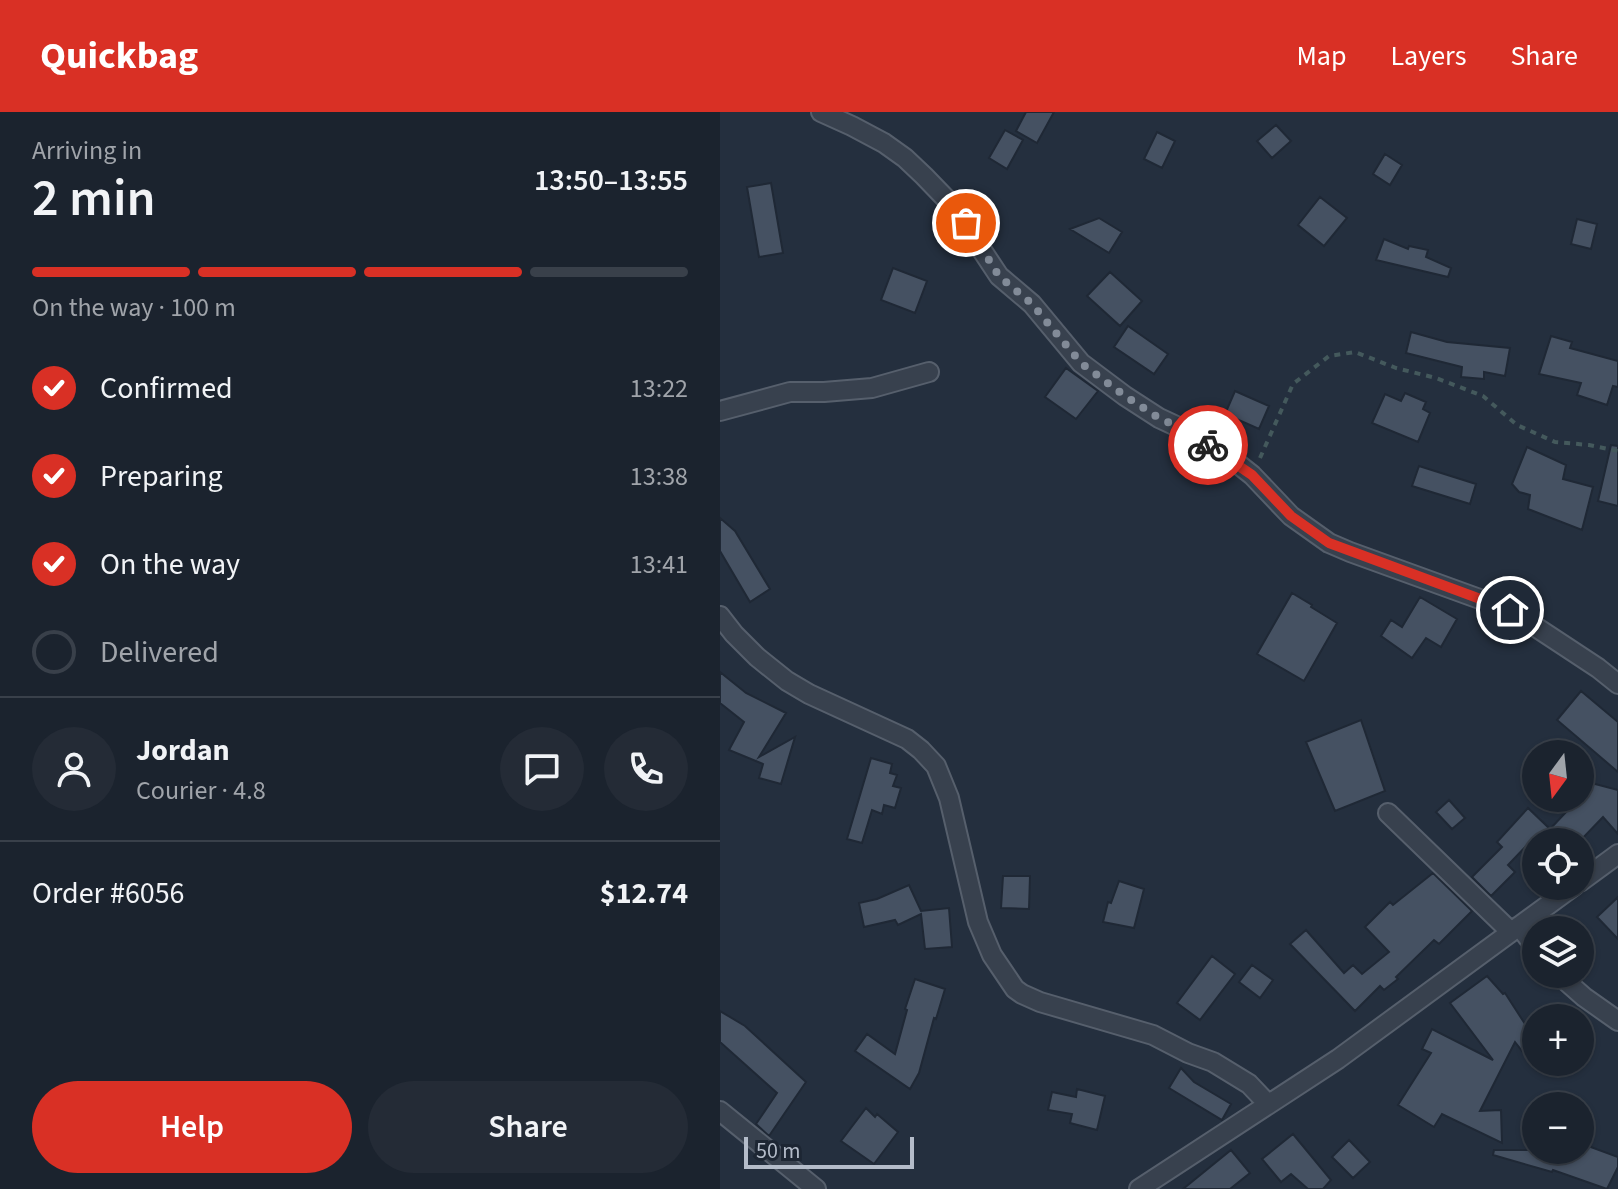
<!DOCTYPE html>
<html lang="en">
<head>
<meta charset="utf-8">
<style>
  :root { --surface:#1b232e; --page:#242b36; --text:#f1f3f6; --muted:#a0a4aa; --line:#39404a; --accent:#d93025 }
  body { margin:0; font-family:"Source Sans 3",sans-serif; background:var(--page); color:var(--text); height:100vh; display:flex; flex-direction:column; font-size:30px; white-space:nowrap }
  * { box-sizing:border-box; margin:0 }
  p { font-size:26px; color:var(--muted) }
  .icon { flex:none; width:44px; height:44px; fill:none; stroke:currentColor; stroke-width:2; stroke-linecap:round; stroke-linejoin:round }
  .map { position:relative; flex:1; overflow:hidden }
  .details { display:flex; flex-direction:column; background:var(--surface); width:720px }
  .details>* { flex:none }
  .needle { width:52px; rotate:195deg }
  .tools { position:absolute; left:802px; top:628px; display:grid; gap:16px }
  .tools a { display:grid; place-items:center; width:72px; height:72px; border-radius:50%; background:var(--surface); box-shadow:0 2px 6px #0004,0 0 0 2px var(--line); font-size:40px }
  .scale { position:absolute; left:24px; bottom:20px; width:170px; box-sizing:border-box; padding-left:8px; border:4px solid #b4bcc9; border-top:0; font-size:22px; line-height:28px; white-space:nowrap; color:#b4bcc9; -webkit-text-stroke:6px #1d2633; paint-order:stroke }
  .pin { position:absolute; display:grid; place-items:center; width:68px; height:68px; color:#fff; margin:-34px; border:4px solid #fff; border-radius:50%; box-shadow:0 2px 8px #0007 }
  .courier { position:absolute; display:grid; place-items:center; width:80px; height:80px; margin:-40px; border:6px solid #d93025; border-radius:50%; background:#fff; color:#222; box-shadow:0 2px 10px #0007 }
  .head em { font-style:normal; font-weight:600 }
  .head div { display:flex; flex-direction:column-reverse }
  .head { display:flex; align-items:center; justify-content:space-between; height:136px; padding:0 32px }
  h1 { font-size:52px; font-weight:600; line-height:60px }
  .bar { display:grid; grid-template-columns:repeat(4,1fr); gap:12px 8px; align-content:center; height:96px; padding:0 32px }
  .bar i { height:10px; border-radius:6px; background:var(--line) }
  .bar .selected { background:var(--accent) }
  .bar p { grid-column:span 4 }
  .line { display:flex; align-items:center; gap:20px; padding:0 32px; border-top:2px solid var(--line) }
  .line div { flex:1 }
  .round { display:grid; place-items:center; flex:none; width:84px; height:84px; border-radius:42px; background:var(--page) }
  ol { padding:0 32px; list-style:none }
  li { display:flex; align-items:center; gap:24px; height:88px }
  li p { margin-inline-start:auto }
  li .icon { padding:8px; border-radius:50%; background:var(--accent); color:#fff; stroke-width:4 }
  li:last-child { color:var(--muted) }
  li i { width:44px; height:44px; border:4px solid var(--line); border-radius:50% }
  .cta { display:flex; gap:16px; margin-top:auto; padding:16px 32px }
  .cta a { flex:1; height:92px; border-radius:48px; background:var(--accent); color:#fff; font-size:32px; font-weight:600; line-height:92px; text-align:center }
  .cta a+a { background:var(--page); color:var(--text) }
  header { display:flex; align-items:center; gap:48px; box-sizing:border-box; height:112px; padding:0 40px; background:var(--accent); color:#fff }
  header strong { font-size:38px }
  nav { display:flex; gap:44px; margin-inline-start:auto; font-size:28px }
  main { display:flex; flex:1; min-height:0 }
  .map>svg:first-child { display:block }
</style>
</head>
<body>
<header>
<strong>Quickbag</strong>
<nav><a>Map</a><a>Layers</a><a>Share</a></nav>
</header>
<main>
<section class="details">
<div class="head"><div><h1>2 min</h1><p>Arriving in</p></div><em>13:50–13:55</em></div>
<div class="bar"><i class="selected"></i><i class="selected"></i><i class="selected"></i><i></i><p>On the way · 100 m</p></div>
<ol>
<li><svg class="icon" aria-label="check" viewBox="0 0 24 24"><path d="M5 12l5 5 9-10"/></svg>Confirmed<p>13:22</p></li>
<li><svg class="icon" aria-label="check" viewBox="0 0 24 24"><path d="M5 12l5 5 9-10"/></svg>Preparing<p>13:38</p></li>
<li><svg class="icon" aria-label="check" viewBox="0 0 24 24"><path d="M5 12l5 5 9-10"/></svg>On the way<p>13:41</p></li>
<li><i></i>Delivered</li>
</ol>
<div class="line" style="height:144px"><a class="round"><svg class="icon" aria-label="person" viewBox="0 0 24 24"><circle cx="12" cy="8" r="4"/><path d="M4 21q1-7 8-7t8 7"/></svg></a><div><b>Jordan</b><p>Courier · 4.8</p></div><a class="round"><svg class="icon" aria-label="chat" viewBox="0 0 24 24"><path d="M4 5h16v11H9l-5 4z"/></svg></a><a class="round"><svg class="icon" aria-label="phone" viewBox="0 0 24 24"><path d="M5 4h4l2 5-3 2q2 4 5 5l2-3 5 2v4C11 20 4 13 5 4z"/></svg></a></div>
<div class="line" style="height:104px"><div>Order #6056</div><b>$12.74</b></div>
<div class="cta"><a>Help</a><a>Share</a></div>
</section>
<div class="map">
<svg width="898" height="1077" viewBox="0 0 898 1077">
  <rect width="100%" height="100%" fill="#242f3e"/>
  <!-- building -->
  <path fill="#455162" stroke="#1f2835" stroke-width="2" d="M306,0h28l-17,31 -21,-12z
    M556,13l15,16 -19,17 -15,-17z
    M285,18l18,10 -16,29 -18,-11z
    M437,20l18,9 -13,27 -18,-9z
    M665,42l17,11 -12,20 -17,-11z
    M51,71l12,70 -24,4 -12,-70z
    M600,85l27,21 -23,28 -26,-21z
    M379,106l23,14 -13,21 -39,-24z
    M857,107l20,5 -6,25 -20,-5z
    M664,127l24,10 1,-3 19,4 -2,7 25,11 -3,9 -72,-17z
    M173,156l34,13 -12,32 -34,-13z
    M390,160l32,29 -22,25 -33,-30z
    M408,214l40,28 -14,20 -40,-27z
    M691,220l36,10 63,6 -5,28 -21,-4v7l-23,-2 1,-10 -56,-14z
    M831,224l21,6 -2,6 48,13v26l-5,-1 -6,19 -30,-10 4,-12 -42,-9z
    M346,256l32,23 -22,28 -31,-22z
    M515,279l34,15 -10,23 -34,-15z
    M685,281l21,9 -3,7 7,4 -12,29 -46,-19 13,-29 16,7z
    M891,333l7,1v60l-20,-5z
    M807,335l39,18 -3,14 30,8 -11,43 -54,-21 2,-14 -11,-3 -7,-8z
    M699,354l57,18 -6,20 -58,-18z
    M0,406l15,13 35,58 -20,13 -30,-51z
    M572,481l20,12 -1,2 26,16 -33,58 -47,-27z
    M700,485l37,22 -16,28 -15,-9 -14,20 -31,-22 10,-16 11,7z
    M0,560l26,21 40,20 -27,44 36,-20 -14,47 -22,-6 4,-14 -34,-14 15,-28 -24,-19z
    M861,579l37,31v50l-61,-52z
    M641,608l24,71 -50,20 -29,-69z
    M151,646l21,6 -2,9 7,2 -4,11 8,2 -6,20 -11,-3 -2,9 -10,-4 -10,33 -15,-4z
    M860,668l38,10v44l-15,-17 -24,25h-49l-22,23 7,7 -24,24 -19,-19 30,-30 -5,-5 31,-34 22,21 33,-35 -3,-5z
    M729,688l16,18 -13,11 -16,-17z
    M713,761l39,38 -33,33 -5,-4 -38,37 2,2 -14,11 -4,-4 -25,25 -65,-67 16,-14 38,43 9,-8 9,9 27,-22 -24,-25 25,-25 3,3z
    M283,764h27l-1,33 -28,-1z
    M399,769l25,8 -10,39 -31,-6 5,-20 3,1z
    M189,773l12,26 28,-3 3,39 -27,2 -4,-35 -23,11 -3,-5 -31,7 -5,-24 18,-4z
    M898,785v42l-21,-22z
    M492,844l23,18 -35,46 -23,-17z
    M532,853l21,15 -13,18 -21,-16z
    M767,864l16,18 2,-1 31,48v28l-21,-27 -35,69 21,-1 1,33 -60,-29 -8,13 -36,-22 33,-52 -9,-4 10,-20 61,31 -43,-57z
    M195,867l30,10 -9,30 -2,-1 -15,55 -9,16 -55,-38 12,-17 28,20 12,-44 -2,-1z
    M0,899l25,15 61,56 -37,54 -13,-12 21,-31 -57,-51z
    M461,956l13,14 37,22 -9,16 -53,-32z
    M357,977l28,7 -8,34 -27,-7 2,-9 -24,-4 4,-18 24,5z
    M146,996l9,9 2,-3 21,18 -24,32 -33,-23z
    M573,1022l38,46 -8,9h-15l-17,-15 -10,8 -19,-23z
    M629,1028l21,22 -17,16 -21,-21z
    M860,1031l38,14v10l-11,22 -54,-19 -1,2 -59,-17 1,-5h86z
    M511,1038l19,23 -20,16h-47z"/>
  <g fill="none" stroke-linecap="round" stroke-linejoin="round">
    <defs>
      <path id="minor" d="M101,0l31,14 32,17 21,15 19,18 28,29 47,71 33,28 49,59 44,33 34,22 30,14 44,28 19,15 39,41 38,27 21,9 160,58 88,58 20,16
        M0,299l70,-19h34l48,-4 57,-16
        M0,504l14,18 23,23 30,24 22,13 98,45 14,11 15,16 13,32 29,124 14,33 23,34 7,5 18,8 113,33 35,18 25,9 36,22 19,20
        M668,701l123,119
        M860,770l38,-28
        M799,814l17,22
        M838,862l26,23 34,24
        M0,999l96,78
        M419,1077l199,-130 236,-173"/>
    </defs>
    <!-- minor casing -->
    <use href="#minor" stroke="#565f6c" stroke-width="22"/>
    <!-- path -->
    <path stroke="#44595c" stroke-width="4" stroke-dasharray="6 6" stroke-linecap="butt" d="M540,346l33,-74 36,-28 26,-4 41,16 40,10 47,18 34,29 38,17 34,3 29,6"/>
    <!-- minor -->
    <use href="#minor" stroke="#38414e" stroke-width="18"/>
  </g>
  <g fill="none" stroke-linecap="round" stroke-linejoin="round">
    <!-- done -->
    <path stroke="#828b98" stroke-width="8" stroke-dasharray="0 14.4" d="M246,111l33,53 33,28 49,59 44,33 34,22 30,14 19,13"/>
    <!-- route -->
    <path stroke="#d93025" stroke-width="10" d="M488,333l44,30 39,41 38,27 181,67"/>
  </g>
</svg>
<div class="tools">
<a><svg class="needle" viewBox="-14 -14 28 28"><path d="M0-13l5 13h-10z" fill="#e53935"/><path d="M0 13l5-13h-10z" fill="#a0a4aa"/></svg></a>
<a><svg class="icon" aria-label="locate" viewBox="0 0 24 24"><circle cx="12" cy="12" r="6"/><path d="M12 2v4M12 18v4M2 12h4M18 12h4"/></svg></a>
<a><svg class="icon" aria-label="layers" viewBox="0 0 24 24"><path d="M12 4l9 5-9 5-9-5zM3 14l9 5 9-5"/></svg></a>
<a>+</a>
<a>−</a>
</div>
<div class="scale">50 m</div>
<div class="pin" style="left:246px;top:111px;background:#ea580c"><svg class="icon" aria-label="bag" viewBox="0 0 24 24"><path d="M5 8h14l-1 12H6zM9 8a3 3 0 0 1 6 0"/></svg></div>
<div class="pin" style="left:790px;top:498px;background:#1f2937"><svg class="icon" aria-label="home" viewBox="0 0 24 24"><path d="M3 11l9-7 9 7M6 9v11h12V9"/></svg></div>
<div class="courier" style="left:488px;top:333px"><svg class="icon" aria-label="bike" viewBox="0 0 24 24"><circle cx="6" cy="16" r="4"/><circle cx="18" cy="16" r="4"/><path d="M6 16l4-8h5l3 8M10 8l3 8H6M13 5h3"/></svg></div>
</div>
</main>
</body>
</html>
